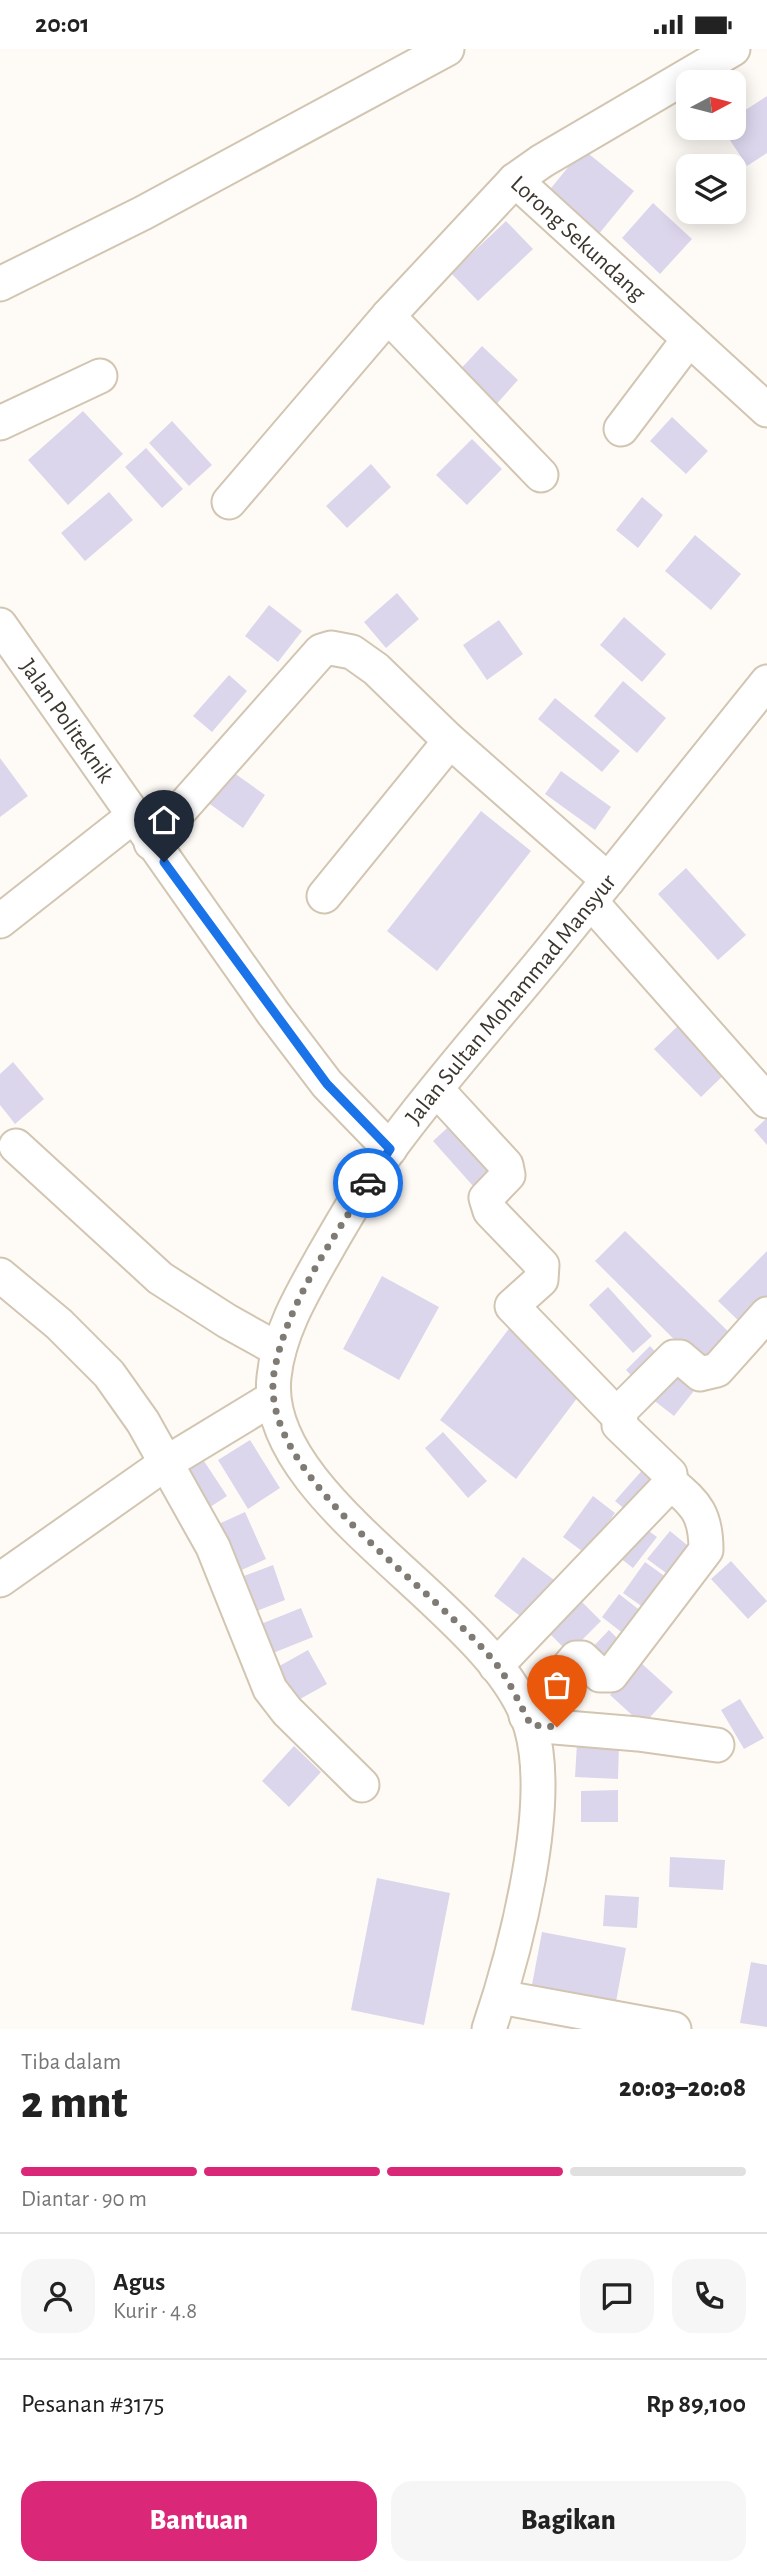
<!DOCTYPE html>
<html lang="id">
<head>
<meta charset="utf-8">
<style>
  :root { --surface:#fff; --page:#f6f6f6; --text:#222; --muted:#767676; --line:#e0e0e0; --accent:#db2777 }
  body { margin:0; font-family:"Alegreya Sans",sans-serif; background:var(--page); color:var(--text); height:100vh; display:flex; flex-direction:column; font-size:26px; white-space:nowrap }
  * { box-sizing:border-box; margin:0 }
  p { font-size:23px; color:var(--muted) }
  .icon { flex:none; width:38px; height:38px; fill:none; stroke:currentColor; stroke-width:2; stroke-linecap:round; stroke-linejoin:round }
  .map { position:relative; height:1980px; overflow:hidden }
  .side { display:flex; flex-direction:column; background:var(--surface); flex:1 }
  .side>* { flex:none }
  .needle { width:46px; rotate:83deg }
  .controls { position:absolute; left:676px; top:21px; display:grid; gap:14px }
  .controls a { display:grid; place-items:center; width:70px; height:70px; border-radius:14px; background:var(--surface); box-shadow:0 4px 18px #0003; font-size:35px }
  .pin { position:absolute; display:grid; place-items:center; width:60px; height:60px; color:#fff; margin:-72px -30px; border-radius:50% 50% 50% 0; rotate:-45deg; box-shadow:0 0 7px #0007 }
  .pin .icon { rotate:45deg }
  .courier { position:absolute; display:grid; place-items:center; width:70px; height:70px; margin:-35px; border:5px solid #1a73e8; border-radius:50%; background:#fff; color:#222; box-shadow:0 2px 9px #0007 }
  .overview em { font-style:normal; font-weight:800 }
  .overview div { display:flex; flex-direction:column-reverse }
  .overview { display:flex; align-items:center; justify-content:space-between; height:119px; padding:0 21px }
  h1 { font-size:46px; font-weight:800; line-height:52px }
  .bar { display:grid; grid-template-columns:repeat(4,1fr); gap:10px 7px; align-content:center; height:84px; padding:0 21px }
  .bar i { height:9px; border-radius:5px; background:var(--line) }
  .bar .active { background:var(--accent) }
  .bar p { grid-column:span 4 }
  .line { display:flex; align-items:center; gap:18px; padding:0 21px; border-top:2px solid var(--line) }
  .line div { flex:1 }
  .round { display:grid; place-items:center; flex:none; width:74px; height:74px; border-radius:21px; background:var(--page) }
  .primary-button { display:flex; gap:14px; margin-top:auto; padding:14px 21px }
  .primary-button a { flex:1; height:80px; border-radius:21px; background:var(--accent); color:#fff; font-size:28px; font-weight:800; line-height:80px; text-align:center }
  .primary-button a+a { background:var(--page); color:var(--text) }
  .status { display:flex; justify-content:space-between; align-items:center; height:49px; padding:0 35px; background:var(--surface); direction:ltr }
  .status svg { height:19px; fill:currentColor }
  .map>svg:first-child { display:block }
</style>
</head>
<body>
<div class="status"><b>20:01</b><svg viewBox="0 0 49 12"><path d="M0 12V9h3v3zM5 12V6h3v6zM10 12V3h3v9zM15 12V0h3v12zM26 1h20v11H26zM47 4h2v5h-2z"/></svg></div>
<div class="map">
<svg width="767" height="1980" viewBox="0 0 767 1980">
  <rect width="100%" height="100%" fill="#fefbf7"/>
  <!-- building -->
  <path fill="#dbd6ec" d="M767,47v57l-20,13 -25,-38h11v-10z
    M583,100l51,42 -36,44 -51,-42z
    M653,154l39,36 -32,35 -38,-36z
    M506,172l27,28 -55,52 -27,-28z
    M482,297l36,34 -27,30 -36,-35z
    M83,362l40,43 -55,51 -40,-45z
    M672,368l36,34 -22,23 -36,-33z
    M172,372l40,44 -23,21 -40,-43z
    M472,390l30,30 -35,36 -31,-30z
    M146,399l37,41 -21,19 -37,-41z
    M371,415l20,23 -44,41 -21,-22z
    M109,443l24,28 -48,41 -24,-28z
    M642,448l21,18 -25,33 -22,-18z
    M695,486l46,39 -30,36 -46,-39z
    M397,544l22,26 -33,29 -22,-26z
    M269,556l33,26 -24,31 -33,-26z
    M624,568l42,37 -24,28 -42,-37z
    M499,571l24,34 -36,26 -24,-35z
    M229,626l18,16 -35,41 -19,-16z
    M623,632l43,37 -29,35 -43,-37z
    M555,649l65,53 -18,21 -64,-53z
    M0,709l28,38 -28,21z
    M230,721l35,25 -22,33 -36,-26z
    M561,722l50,36 -16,23 -50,-36z
    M481,762l50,40 -94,120 -50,-40z
    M686,819l60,67 -28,25 -60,-66z
    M683,972l47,48 -29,28 -47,-48z
    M13,1013l31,37 -29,25 -15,-19v-31z
    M767,1069v27l-13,-15z
    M457,1070l48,54 -24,22 -48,-54z
    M625,1182l111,108 -31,31 -110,-109z
    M767,1202v51l-23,24 -26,-25z
    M382,1227l57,31 -40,73 -56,-31z
    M608,1238l44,49 -19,17 -44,-48z
    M511,1277l76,59 -71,94 -76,-59z
    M650,1297l13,14 -24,24 -13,-14z
    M680,1315l21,18 -27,34 -22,-17z
    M443,1383l44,49 -19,17 -43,-50z
    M250,1391l30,48 -32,21 -30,-49z
    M202,1409l25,38 -26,17 -25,-38z
    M645,1418l18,15 -30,34 -18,-15z
    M593,1447l22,17 -29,41 -23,-17z
    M245,1463l21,47 -33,15 -21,-47z
    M638,1474l19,14 -24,31 -18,-14z
    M670,1482l28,23 -21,27 -30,-22z
    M523,1508l38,28 -29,40 -38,-29z
    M731,1512l36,40 -19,18 -37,-40z
    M645,1513l32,23 -23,30 -31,-22z
    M273,1516l12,35 -31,12 -13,-35z
    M619,1545l32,25 -17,23 -32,-25z
    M576,1547l25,25 -32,32 -25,-25z
    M301,1559l12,29 -40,16 -12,-29z
    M609,1581l18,18 -21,23 -19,-18z
    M308,1601l19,34 -34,19 -19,-34z
    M640,1613l33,30 -30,33 -33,-30z
    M740,1650l24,39 -20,11 -23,-39z
    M577,1694l42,2 -1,34 -43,-2z
    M294,1697l27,26 -32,35 -27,-26z
    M618,1741v32h-37v-31z
    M670,1808l55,3 -2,30 -54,-3z
    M377,1829l73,15 -26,132 -73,-15z
    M605,1846l34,2 -2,31 -34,-2z
    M542,1883l84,16 -11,59 -84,-17z
    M751,1913l16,3v62l-27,-4z"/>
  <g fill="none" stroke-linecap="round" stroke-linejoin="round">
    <defs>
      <g id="minor">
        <path id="s1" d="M515,131l252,230"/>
        <path d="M0,235l143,-71 304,-164"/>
        <path d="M388,267l153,159"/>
        <path d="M0,374l100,-47"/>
        <path d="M621,380l68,-90"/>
        <path d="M229,453l159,-186 127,-136 27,-19 191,-112"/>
        <path id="s2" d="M0,576l273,388 54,71 63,65"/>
        <path d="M151,794l170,-192 10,-3 21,4 24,17 74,72 158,139"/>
        <path d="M324,847l126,-155"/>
        <path d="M591,853l176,199"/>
        <path d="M0,872l132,-104"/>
        <path d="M437,1041l69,75 2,10 -22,23 4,13 52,54 -1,15 -29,26 107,111"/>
        <path d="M16,1097l144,132 67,43 52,29"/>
        <path d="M0,1226l59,49 50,50 34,48 70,125 57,142 17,22 75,74"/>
        <path d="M0,1531l166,-117 107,-65"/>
        <path d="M496,1617l175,-183 -1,-9 -51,-49 3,-16 52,-52h6l20,17 17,-4 50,-56"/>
        <path d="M526,1667l50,-58h6l18,17h11l95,-125c0,-35 -9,-45 -35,-67"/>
        <path d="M531,1676l107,9 79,11"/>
        <path d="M500,1948l174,32"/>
        <path id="s3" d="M489,1980c26,-77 65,-223 42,-302 -33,-116 -271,-225 -257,-350 4,-42 27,-82 48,-119 21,-37 43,-75 68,-110 49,-67 106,-130 159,-195 73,-90 145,-180 218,-271"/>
      </g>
    </defs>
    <!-- minor casing -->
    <use href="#minor" stroke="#d2c5b1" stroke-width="37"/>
    <!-- minor -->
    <use href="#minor" stroke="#fff" stroke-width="33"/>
  </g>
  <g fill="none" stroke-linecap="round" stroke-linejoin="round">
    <!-- done -->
    <path stroke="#7f7b74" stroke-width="7" stroke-dasharray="0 12.6" d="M368,1134c-36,58 -82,121 -94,190 -17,105 169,219 226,296 12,17 21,38 31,56l26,2"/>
    <!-- route -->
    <path stroke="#1a73e8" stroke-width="9" d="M164,813l163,222 63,65 -22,34"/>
  </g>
  <g text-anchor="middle" stroke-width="5" stroke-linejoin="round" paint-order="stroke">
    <!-- street labels -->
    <g font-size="24" fill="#3b362e" stroke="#fff">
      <text dy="8" stroke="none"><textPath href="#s1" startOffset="86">Lorong Sekundang</textPath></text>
      <text dy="8" stroke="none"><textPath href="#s2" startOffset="117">Jalan Politeknik</textPath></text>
      <text dy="8" stroke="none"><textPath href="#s3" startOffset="1204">Jalan Sultan Mohammad Mansyur</textPath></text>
    </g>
  </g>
</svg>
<div class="controls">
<a><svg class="needle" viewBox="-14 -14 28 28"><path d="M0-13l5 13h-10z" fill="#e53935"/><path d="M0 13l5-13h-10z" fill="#767676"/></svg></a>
<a><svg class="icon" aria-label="layers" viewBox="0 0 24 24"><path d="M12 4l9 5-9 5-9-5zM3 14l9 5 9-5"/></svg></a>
</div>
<div class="pin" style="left:557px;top:1678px;background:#ea580c"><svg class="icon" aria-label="bag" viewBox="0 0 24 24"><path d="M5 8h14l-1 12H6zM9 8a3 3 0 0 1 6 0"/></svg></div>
<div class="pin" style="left:164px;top:813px;background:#1f2937"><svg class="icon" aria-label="home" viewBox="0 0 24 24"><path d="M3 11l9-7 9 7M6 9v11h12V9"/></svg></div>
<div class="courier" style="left:368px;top:1134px"><svg class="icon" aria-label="car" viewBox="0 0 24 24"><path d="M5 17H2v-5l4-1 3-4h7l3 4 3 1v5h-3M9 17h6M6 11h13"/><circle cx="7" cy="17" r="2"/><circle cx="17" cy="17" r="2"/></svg></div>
</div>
<section class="side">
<div class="overview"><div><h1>2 mnt</h1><p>Tiba dalam</p></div><em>20:03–20:08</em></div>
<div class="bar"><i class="active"></i><i class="active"></i><i class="active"></i><i></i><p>Diantar · 90 m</p></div>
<div class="line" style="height:126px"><a class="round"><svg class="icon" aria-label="person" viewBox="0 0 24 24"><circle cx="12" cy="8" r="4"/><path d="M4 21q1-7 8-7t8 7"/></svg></a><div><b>Agus</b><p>Kurir · 4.8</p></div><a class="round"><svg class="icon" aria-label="chat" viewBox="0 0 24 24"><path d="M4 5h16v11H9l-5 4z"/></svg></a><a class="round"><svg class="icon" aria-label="phone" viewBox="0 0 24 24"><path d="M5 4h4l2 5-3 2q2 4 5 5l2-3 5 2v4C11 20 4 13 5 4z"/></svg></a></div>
<div class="line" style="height:91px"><div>Pesanan #3175</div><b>Rp 89,100</b></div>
<div class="primary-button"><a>Bantuan</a><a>Bagikan</a></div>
</section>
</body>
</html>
